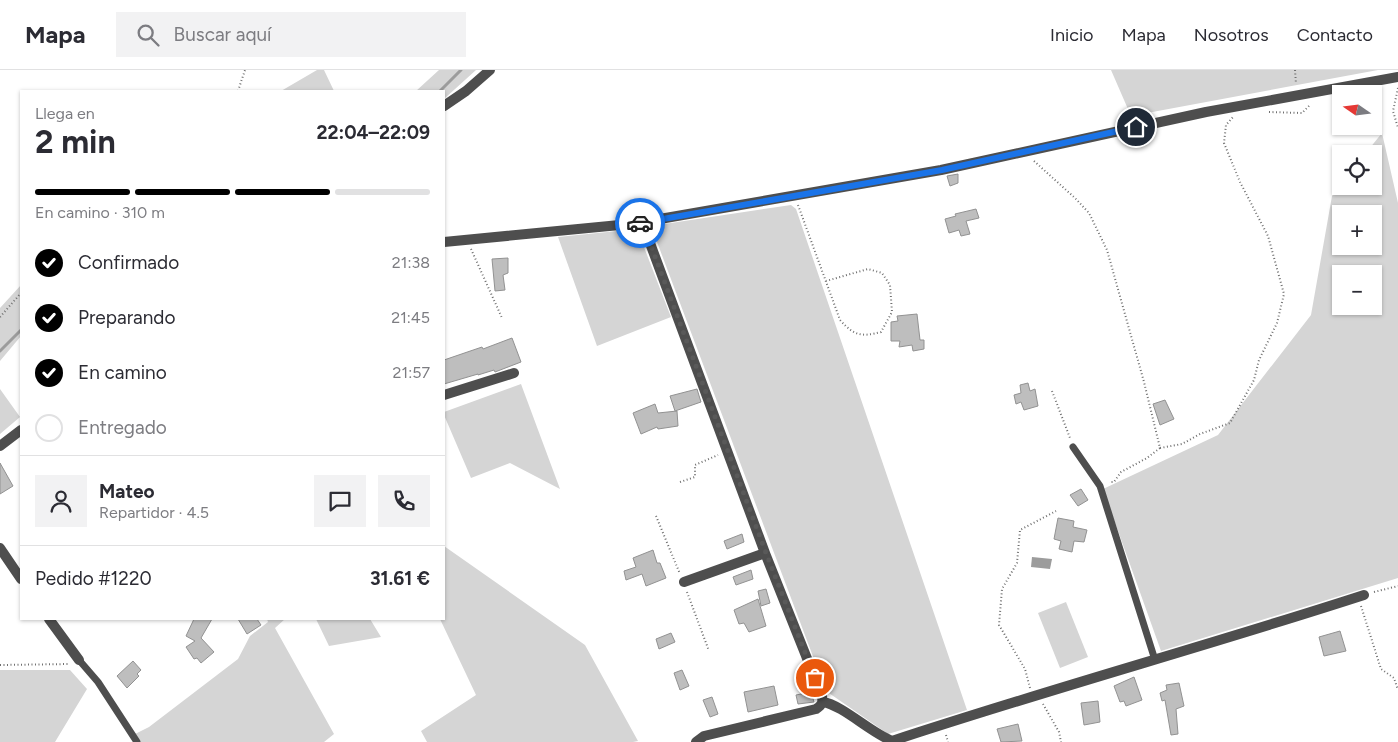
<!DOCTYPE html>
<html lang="es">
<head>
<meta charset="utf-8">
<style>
  :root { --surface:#fff; --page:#f2f2f3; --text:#2b2b33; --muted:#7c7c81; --line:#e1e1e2; --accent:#000 }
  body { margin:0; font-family:Figtree,sans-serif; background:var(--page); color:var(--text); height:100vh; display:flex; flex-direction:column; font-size:19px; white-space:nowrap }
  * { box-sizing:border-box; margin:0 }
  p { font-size:16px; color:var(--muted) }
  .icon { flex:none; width:28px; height:28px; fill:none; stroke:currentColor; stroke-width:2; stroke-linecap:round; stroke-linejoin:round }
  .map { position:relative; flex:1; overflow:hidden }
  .details { position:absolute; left:20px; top:20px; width:425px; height:530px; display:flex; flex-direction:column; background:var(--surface); border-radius:0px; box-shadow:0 1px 4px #0004 }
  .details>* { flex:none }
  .needle { width:32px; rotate:284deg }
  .fabs { position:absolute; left:1332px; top:15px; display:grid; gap:10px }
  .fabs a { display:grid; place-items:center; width:50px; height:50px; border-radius:0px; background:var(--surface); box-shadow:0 1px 4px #0004; font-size:25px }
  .pin { position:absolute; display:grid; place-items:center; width:42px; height:42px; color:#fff; margin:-21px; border:2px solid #fff; border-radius:50%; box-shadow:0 1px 5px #0007 }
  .courier { position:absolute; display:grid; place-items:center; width:50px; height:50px; margin:-25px; border:4px solid #1a73e8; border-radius:50%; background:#fff; color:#222; box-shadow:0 1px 6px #0007 }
  .summary em { font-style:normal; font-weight:700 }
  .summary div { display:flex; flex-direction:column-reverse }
  .summary { display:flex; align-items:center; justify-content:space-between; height:85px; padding:0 15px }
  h1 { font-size:32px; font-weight:700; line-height:38px }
  .bar { display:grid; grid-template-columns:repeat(4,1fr); gap:8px 5px; align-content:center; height:60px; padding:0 15px }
  .bar i { height:6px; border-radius:4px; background:var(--line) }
  .bar .active { background:var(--accent) }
  .bar p { grid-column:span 4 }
  .line { display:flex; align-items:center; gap:12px; padding:0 15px; border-top:1px solid var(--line) }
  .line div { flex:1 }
  .round { display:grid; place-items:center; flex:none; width:52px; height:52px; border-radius:0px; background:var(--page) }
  ol { padding:0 15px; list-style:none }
  li { display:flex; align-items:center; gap:15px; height:55px }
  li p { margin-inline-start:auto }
  li .icon { padding:5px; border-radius:50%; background:var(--accent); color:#fff; stroke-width:4 }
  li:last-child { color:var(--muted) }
  li i { width:28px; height:28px; border:2px solid var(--line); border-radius:50% }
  header { display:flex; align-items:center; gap:30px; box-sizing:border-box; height:70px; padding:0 25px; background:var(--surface); border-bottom:1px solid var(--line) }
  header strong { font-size:24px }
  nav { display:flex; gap:28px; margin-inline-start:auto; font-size:18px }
  .search { width:350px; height:45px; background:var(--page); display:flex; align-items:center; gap:12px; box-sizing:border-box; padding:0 18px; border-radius:0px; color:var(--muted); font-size:19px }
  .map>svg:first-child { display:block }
</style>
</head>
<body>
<header>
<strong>Mapa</strong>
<div class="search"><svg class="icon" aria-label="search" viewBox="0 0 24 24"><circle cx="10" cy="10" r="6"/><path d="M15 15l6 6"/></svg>Buscar aquí</div>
<nav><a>Inicio</a><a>Mapa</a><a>Nosotros</a><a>Contacto</a></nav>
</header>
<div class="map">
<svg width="1398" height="672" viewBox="0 0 1398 672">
  <rect width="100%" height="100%" fill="#fff"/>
  <!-- green -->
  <path fill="#d5d5d5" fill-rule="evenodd" d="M317,0h7l10,21h-53z
    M439,0h37l-32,29v-8h-28z
    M1111,0h267l-247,46z
    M1382,63l16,70v375l-237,73 -58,-162 115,-54 93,-120 21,-119 9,-12v2h33v-32h-9zM1341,144h33v32h-33zM1341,204h33v32h-33z
    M791,135l5,4 171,501 -79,24 -62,-43 -175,-465z
    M637,159l34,88 -74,29 -39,-109z
    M21,215v51l-21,25v-53z
    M521,314l39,105 -50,-26 -39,15 -27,-63v-3z
    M0,319l20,28 -20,17z
    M444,476l141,99 53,96 -5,1h-206l-6,-11 55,-36 -36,-76h4z
    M1066,532l22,55 -28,11 -22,-55z
    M267,549h18l-10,9 59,106 -10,8h-183l-6,-8 14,-7 89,-68 12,-23 18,-14z
    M316,549h54l11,18 -52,9z
    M0,600h70l17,19 -32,53h-55z"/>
  <!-- water -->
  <path fill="#9c9c9c" d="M1032,487l20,2 -2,10 -19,-2z"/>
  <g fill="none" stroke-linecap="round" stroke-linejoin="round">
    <!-- stream -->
    <path stroke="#9c9c9c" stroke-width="3" d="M440,21l21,-21
      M0,281l21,-21"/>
  </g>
  <!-- building -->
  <path fill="#bebebe" stroke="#929292" d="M958,104v9l-8,3 -3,-10z
    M976,139l3,9 -13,3 4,13 -9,2 -2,-6 -10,3 -4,-14 11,-3 -1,-2z
    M508,188v15l-5,2 2,15 -10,1 -3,-32z
    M917,244l3,26h4v9l-11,2 -1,-6 -13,2 1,-6h-9v-19l7,-1 -1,-5z
    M512,268l9,24 -26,10 -1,-2 -16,5v-1l-34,10v-24l38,-13 1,2z
    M1028,313l2,8 5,-2 3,17 -14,4 -3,-8 -5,2 -2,-9 7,-2 -1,-8z
    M697,319l4,13 -26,9 -5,-15z
    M1165,330l9,19 -14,6 -7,-21z
    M655,334l3,9 19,-2 1,15 -20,3 -1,-2 -16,7 -8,-21z
    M0,393l13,23 -13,8z
    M1081,419l7,11 -10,6 -8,-11z
    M1058,448l16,3 -1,6 14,3 -3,12 -10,-1 -2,11 -13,-3 2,-8 -7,-2z
    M742,464l2,8 -17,7 -3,-8z
    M653,480l4,13h3l6,15 -20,8 -4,-12 -16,6 -2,-9 12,-4 -3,-9z
    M751,500l2,9 -17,6 -3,-8z
    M766,519l4,14 -9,3 -3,-15z
    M758,529l8,27 -17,6 -5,-9 -5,1 -5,-14z
    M194,549h18l-11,19 13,14 -13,11 -4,-5 -3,1 -8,-12 9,-6 -9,-5z
    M238,549h19l4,6 -14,9z
    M1340,561l6,20 -22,5 -5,-19z
    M671,563l4,9 -16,7 -3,-10z
    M133,591l8,9 -4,4 2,2 -12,12 -10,-12z
    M682,600l7,16 -9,4 -6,-17z
    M1134,607l8,23 -16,6 -2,-5 -4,1 -6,-16z
    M1179,613l5,23 -8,3 2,25 -7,1 -6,-35 -3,1 -2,-8 7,-3 -1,-5z
    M774,616l4,19 -30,7 -4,-20z
    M811,622l3,10 -16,2 -2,-9z
    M712,627l6,17 -8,3 -7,-17z
    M1098,631l2,21 -16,3 -3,-22z
    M1018,654l4,17 -21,1 -4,-13z"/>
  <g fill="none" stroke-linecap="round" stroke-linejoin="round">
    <!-- path -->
    <path stroke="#707070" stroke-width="2" stroke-dasharray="1 2.5" stroke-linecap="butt" d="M1295,0l1,14
      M1398,18l-5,23 5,17
      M238,21l7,-21
      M1269,42l33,1 8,-8v-1
      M1034,91l41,37 14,15 18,37 37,132 16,66 -13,10 -26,14 -7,10h-5
      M798,135l42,115c14,16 22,17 41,12l11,-20 -2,-27 -8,-12 -14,-4 -42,12
      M471,179l31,69
      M0,247l21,-24
      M1052,321l18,47
      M1160,378l22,-4 18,-10 30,-11 24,-43 5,-20 18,-37 7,-29 -16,-58 -28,-54 -16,-39 2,-18 7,-8
      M680,412l15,-5v-12l23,-10
      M656,446l24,58
      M687,522l22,59
      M1374,522l24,-6
      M1361,536l20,63 13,9 4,12
      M0,595l70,-1
      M1030,618l-5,-19 -26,-44 3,-36 15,-26 3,-33 36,-19
      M1043,634l16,28 2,10
      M946,665l2,7"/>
    <!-- service -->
    <path stroke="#4e4e4e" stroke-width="7" d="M1073,377l27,39 55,174
      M79,590l19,22 39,60"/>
    <!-- minor -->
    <path stroke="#4e4e4e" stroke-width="10" d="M631,154l310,-54 265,-58 192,-35
      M444,172l186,-18 9,3 8,8 118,318 57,143c1,7 0,9 -6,13l-112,27 -8,6
      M444,325l70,-22
      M0,478l21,31
      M684,512l81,-29
      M49,549l30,41
      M823,632c19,3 47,30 69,39 157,-52 315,-95 472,-146"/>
    <!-- tertiary -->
    <path stroke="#4e4e4e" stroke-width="10" d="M444,36l22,-15 24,-21
      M0,376l21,-16"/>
  </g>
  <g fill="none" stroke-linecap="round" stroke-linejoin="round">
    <!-- done -->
    <path stroke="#595959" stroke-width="5" stroke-dasharray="0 9" d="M640,153l-10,1 9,3 8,8 119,318 49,125"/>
    <!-- route -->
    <path stroke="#1a73e8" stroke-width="6" d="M640,153l302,-53 194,-43"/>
  </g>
</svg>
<div class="fabs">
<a><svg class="needle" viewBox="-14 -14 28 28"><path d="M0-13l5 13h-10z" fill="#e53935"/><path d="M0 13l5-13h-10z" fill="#7c7c81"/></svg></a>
<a><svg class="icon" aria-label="locate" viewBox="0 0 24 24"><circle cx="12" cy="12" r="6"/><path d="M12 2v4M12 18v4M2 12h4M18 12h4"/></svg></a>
<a>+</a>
<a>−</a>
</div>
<div class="pin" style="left:815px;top:608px;background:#ea580c"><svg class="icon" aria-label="bag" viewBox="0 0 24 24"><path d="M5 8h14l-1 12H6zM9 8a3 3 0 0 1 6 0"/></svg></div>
<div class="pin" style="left:1136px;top:57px;background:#1f2937"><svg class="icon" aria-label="home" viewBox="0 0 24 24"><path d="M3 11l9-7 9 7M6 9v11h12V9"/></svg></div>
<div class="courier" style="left:640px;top:153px"><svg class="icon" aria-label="car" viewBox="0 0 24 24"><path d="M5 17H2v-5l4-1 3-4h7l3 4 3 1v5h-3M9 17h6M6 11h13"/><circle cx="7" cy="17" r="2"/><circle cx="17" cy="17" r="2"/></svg></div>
<section class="details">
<div class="summary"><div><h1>2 min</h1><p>Llega en</p></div><em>22:04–22:09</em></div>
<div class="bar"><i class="active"></i><i class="active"></i><i class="active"></i><i></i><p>En camino · 310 m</p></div>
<ol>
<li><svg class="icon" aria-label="check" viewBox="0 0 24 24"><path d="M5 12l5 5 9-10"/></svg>Confirmado<p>21:38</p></li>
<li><svg class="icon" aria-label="check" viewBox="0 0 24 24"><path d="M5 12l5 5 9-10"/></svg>Preparando<p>21:45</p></li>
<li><svg class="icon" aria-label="check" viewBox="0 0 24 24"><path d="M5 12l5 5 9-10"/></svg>En camino<p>21:57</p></li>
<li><i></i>Entregado</li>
</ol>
<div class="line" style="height:90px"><a class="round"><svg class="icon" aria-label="person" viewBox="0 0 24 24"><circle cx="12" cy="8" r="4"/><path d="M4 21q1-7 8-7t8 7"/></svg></a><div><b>Mateo</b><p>Repartidor · 4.5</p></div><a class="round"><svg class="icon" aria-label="chat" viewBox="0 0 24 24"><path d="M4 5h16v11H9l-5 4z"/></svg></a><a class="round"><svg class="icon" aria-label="phone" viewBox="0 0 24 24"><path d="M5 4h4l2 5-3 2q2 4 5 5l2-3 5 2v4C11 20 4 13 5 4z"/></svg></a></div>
<div class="line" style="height:65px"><div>Pedido #1220</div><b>31.61 €</b></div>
</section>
</div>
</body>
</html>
